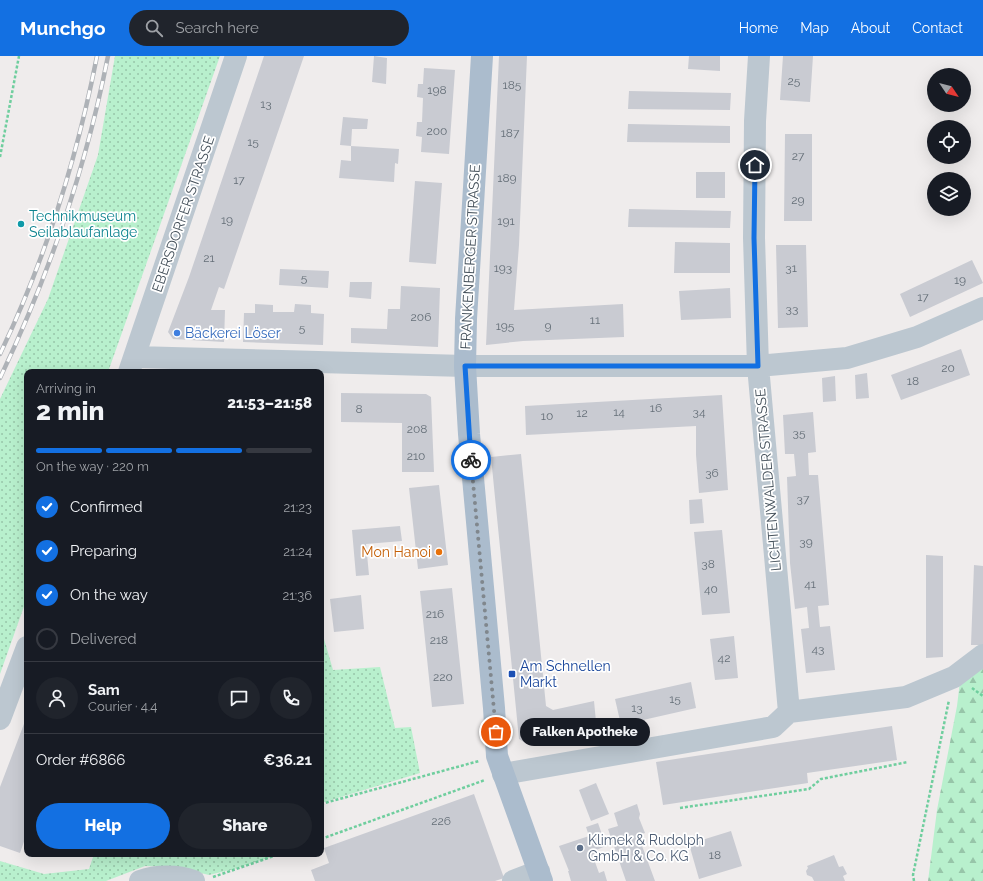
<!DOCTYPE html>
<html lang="en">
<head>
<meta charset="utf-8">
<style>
  :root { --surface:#171b24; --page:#20242c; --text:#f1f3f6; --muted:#9ea1a6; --line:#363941; --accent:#1370e2 }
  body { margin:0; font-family:Raleway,sans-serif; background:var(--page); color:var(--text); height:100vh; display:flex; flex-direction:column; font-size:15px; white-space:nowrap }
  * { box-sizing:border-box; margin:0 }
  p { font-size:13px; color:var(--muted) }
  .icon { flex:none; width:22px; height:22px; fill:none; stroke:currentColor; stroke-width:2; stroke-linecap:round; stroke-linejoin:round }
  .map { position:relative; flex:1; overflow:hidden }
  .panel { position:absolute; left:24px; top:313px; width:300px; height:488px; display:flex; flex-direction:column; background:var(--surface); border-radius:8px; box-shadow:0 4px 16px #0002 }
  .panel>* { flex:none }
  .needle { width:26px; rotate:125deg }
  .buttons { position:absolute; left:927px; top:12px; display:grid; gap:8px }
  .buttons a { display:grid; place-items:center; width:44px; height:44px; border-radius:50%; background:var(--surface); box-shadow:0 4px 16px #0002; font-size:20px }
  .pin { position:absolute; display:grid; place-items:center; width:34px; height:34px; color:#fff; margin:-17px; border:2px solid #fff; border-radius:50%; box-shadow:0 1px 4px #0007 }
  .courier { position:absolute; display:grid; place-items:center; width:40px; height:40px; margin:-20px; border:3px solid #1370e2; border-radius:50%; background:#fff; color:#222; box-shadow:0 1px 5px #0007 }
  .bubble { position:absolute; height:28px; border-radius:14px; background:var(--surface); box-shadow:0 4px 16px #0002; font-size:13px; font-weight:800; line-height:28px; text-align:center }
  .summary em { font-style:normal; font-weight:800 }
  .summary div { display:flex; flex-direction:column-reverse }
  .summary { display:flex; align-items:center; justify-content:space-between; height:68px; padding:0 12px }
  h1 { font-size:26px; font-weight:800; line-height:30px }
  .bar { display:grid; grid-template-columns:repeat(4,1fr); gap:6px 4px; align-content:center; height:48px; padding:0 12px }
  .bar i { height:5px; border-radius:3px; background:var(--line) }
  .bar .current { background:var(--accent) }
  .bar p { grid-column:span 4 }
  .line { display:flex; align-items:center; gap:10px; padding:0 12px; border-top:1px solid var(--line) }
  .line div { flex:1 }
  .round { display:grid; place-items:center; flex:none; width:42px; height:42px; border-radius:21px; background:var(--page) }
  ol { padding:0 12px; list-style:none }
  li { display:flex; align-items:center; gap:12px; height:44px }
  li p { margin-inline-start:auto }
  li .icon { padding:4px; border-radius:50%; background:var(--accent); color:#fff; stroke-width:4 }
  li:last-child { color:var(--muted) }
  li i { width:22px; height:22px; border:2px solid var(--line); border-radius:50% }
  .action { display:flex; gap:8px; margin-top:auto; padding:8px 12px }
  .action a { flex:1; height:46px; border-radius:24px; background:var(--accent); color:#fff; font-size:16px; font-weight:800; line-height:46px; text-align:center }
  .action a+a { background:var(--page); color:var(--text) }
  header { display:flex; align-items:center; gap:24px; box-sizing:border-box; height:56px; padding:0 20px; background:var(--accent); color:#fff }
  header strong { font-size:19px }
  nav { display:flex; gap:22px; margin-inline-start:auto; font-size:14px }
  .search { width:280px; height:36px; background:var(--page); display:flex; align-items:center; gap:10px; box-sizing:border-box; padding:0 14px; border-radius:22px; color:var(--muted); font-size:15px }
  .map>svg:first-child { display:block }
</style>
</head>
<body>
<header>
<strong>Munchgo</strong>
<div class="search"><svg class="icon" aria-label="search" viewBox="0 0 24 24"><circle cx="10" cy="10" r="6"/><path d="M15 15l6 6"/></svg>Search here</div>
<nav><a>Home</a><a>Map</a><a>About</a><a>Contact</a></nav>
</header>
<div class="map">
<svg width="983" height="825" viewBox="0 0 983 825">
  <defs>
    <pattern id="forest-firs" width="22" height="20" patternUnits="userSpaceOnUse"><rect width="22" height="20" fill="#b8f0cd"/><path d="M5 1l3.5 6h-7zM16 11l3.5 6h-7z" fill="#97c5a9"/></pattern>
    <pattern id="garden-dots" width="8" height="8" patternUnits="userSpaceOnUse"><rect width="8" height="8" fill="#b8f0cd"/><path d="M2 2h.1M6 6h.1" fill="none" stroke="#97c5a9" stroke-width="1.8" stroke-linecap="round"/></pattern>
  </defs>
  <rect width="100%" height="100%" fill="#efecec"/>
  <!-- forest -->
  <path fill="url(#forest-firs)" d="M983,594v231h-55l9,-71 20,-104 5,-41z"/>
  <!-- garden -->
  <path fill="url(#garden-dots)" d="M115,0h105l-112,316h-81v226l-27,76v-275l48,-100 50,-144z
    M322,576l11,38 47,-3 15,61 16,-1 9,46 -99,30z
    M94,798h177v3l-37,12 -25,6 -33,-8 -31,-1 -39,15h-106v-20l44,13 45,-5z"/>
  <!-- building -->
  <path fill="#c9cbd2" d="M264,0h40l-80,233 -5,-2 -8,23h14l-1,32 -51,-3 -5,-7 21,-55z
    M374,0l13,2 -1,26 -14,-2z
    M499,0h28l-8,189 -5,65 109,-6 1,33 -101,4 -37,4z
    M689,0h31v15l-32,-2z
    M783,0h30l-3,46 -30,-2z
    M424,12l31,2 -6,84 -28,-2 1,-15 -6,-1 1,-14h5l1,-24 -6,-1 1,-13h5z
    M629,35l102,2 -1,17 -102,-1z
    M343,61l25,2 -1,10h-15l-1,17 -11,-1z
    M628,68l102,2v17l-103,-1z
    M785,78h27v87h-28z
    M351,90l48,3 -1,15 -3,-1 -1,19 -55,-4 2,-18 10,1z
    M696,116h29v26h-29z
    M415,125l27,2 -6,81 -27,-2z
    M629,153l102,2 -1,17 -102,-1z
    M675,186l55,1v30h-56z
    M776,189h30l2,82 -30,1z
    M972,204l11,23 -73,34 -10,-23z
    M280,213l49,2 -1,17 -49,-3z
    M350,226h22l-1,17 -22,-2z
    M401,230l39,2 -2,59 -87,-4v-15l36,1 1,-20h12z
    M730,232l1,30 -50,2 -2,-29z
    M255,248l18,1v7h21l1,-8 16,1v8l13,1 -1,31 -80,-3 1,-29h11z
    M961,293l9,26 -69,25 -10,-25z
    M867,317l2,25 -13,1 -1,-24z
    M835,320l1,25 -13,1 -1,-24z
    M341,337l85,1 5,3 3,75h-32v-49l-61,-1z
    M722,339l6,95 -29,3 -3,-38v-29l-170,9 -1,-29z
    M813,356l3,40 -8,1 1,22h9l11,130 -11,1 2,21 10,-1 5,44 -29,3 -5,-44 8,-1 -2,-21 -12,2 -5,-46 -3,-86 9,-1 -2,-22h-9l-2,-39z
    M521,398l25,252 7,4 41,-9 3,31 -40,8 -30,4 -8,-5 -28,-282z
    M439,429l9,80 -30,4 -9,-81z
    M702,443l2,24 -14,1 -1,-24z
    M400,470l2,15 -36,3 3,31 -13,1 -4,-46z
    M722,474l8,83 -28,2 -8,-83z
    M926,499l17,1v101l-17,1z
    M974,509l9,1v79h-12z
    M452,532l12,116 -32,3 -12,-116z
    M361,539l3,34 -30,3 -4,-33z
    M734,580l4,42 -23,2 -5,-41z
    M691,626l5,26 -75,17 -6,-26z
    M27,660v117l-7,20 -20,-7v-59z
    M892,670l5,34 -90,13 1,10 -145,22 -7,-43z
    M596,727l13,31 -18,7 -12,-31z
    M474,738l30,84 -9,3h-180l-4,-11 18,-7 -5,-15z
    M637,748l3,10 -1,4 6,15 -7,2 17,46h-29l-18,-52 10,-3 -4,-13z
    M598,767l8,23 -10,4 4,10 -5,2 4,11 5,-2 3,10h-36l-3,-10h1l-10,-25 30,-10 -3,-9z
    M731,775l11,35 -43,13 -10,-35z
    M834,799l5,12 4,-1 4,8 -4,2 2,5h-31l-2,-4 -5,-2 -1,-4 2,-3 -1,-2z"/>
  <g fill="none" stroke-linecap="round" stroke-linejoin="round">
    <!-- path -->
    <path stroke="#6fce9e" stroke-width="2.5" stroke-dasharray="3 2" stroke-linecap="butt" d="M0,101l19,-101
      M972,632l11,8
      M321,748l158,-43
      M680,752l129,-19 12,-10 87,-17
      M321,783l164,-59
      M213,821l58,-20 4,-2v-1
      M914,825l-1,-6 36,-175"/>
    <!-- minor -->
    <path stroke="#bcc7d0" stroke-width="22" d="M759,0l-4,65 -1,117 4,128 31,346
      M135,301l330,9h293l89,-8 70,-21 66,-29
      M129,316l107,-316
      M0,663l27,-72
      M503,718l270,-47 16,-15 117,-15 48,-20 29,-22
      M140,825c16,-6 38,-6 54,0
      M513,825l26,-10"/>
    <!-- major -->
    <path stroke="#abbccd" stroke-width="22" d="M482,0l-16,263 -1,47 4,68 25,274 3,48 45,125"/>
    <defs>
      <path id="rail" d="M0,298c45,-94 77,-196 97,-298
        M0,322c49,-103 86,-210 108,-322"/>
    </defs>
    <!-- rail casing -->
    <use href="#rail" stroke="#aeb2b7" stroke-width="4.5"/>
    <!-- rail -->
    <use href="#rail" stroke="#fff" stroke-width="3" stroke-dasharray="9" stroke-linecap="butt"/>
  </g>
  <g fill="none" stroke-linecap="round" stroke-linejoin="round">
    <!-- done -->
    <path stroke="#80878d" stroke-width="4" stroke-dasharray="0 7.2" d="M471,404l25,272"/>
    <!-- route -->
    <path stroke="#1370e2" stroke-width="5" d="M471,404l-6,-94h293l-4,-128 1,-73"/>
  </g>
  <!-- markers -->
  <circle fill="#0f9aa8" stroke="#fff" stroke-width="1.5" cx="21" cy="168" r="4"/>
  <circle fill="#3f7fe0" stroke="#fff" stroke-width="1.5" cx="177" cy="277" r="4"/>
  <circle fill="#e8710a" stroke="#fff" stroke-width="1.5" cx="439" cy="496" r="4"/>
  <rect fill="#1a4fb4" stroke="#fff" stroke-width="1.5" x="508" y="614" width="8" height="8" rx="2"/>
  <circle fill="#5c6f8a" stroke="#fff" stroke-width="1.5" cx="580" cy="792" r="4"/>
  <g text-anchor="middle" stroke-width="3.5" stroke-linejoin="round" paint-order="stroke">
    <!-- number labels -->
    <g font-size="12" fill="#656f78">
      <text x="794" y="29">25</text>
      <text x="512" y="33">185</text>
      <text x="437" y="38">198</text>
      <text x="266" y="52">13</text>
      <text x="437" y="79">200</text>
      <text x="510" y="81">187</text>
      <text x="253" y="90">15</text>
      <text x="798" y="104">27</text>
      <text x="507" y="126">189</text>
      <text x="239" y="128">17</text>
      <text x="798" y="148">29</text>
      <text x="227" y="168">19</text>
      <text x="506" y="169">191</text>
      <text x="209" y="206">21</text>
      <text x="503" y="216">193</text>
      <text x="791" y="216">31</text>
      <text x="304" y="226">5</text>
      <text x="960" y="228">19</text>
      <text x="923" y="245">17</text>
      <text x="792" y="257">33</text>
      <text x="421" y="265">206</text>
      <text x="595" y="268">11</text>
      <text x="505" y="274">195</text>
      <text x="548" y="274">9</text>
      <text x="302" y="276">5</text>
      <text x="948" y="316">20</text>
      <text x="913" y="329">18</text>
      <text x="656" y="356">16</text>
      <text x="359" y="357">8</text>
      <text x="619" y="360">14</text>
      <text x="699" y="360">34</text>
      <text x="582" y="361">12</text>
      <text x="547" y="364">10</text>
      <text x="417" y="377">208</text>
      <text x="799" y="381">35</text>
      <text x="416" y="404">210</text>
      <text x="712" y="421">36</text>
      <text x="803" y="447">37</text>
      <text x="806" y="490">39</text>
      <text x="708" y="512">38</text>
      <text x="810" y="532">41</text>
      <text x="711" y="537">40</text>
      <text x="435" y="562">216</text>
      <text x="439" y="588">218</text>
      <text x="818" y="597">43</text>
      <text x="724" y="606">42</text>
      <text x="443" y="625">220</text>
      <text x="675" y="647">15</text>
      <text x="637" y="656">13</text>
      <text x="441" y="769">226</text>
      <text x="715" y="803">18</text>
    </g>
    <!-- street labels -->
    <g font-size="14" fill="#44505a" stroke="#fff">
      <text transform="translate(183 158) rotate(-71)" y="5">EBERSDORFER STRASSE</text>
      <text transform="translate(470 201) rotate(-87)" y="5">FRANKENBERGER STRASSE</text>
      <text transform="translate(768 424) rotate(-95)" y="5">LICHTENWALDER STRASSE</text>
    </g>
    <!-- culture labels -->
    <g font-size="14" fill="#0d838f" stroke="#fff" text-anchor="start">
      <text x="29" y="165">Technikmuseum<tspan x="29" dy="16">Seilablaufanlage</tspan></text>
    </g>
    <!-- shop labels -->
    <g font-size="14" fill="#366cbe" stroke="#fff" text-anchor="start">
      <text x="185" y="282">Bäckerei Löser</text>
    </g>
    <!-- food labels -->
    <g font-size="14" fill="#c56008" stroke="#fff" text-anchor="end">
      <text x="431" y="501">Mon Hanoi</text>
    </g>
    <!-- transit labels -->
    <g font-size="14" fill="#164399" stroke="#fff" text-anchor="start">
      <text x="520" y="615">Am Schnellen<tspan x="520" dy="16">Markt</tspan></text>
    </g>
    <!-- service labels -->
    <g font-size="14" fill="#4e5e75" stroke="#fff" text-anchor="start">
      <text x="588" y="789">Klimek &amp; Rudolph<tspan x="588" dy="16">GmbH &amp; Co. KG</tspan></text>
    </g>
  </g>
</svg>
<div class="buttons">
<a><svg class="needle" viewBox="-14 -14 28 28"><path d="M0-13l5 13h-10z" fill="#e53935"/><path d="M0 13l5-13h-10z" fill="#9ea1a6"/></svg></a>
<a><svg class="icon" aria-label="locate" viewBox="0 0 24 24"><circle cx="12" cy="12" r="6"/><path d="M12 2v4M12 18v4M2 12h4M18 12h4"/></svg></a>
<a><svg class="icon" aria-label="layers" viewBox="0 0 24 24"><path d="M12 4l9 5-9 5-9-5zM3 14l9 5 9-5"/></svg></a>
</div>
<div class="pin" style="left:496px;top:676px;background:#ea580c"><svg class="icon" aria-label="bag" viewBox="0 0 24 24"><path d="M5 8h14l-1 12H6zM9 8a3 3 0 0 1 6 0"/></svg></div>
<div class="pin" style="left:755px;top:109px;background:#1f2937"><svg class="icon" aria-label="home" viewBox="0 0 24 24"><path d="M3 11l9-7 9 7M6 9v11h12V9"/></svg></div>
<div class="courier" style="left:471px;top:404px"><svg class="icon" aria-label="bike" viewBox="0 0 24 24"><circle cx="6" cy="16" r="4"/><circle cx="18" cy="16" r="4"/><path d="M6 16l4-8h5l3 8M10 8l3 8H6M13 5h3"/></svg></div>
<div class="bubble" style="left:520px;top:662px;width:130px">Falken Apotheke</div>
<section class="panel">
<div class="summary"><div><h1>2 min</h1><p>Arriving in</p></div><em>21:53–21:58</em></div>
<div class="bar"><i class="current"></i><i class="current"></i><i class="current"></i><i></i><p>On the way · 220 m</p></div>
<ol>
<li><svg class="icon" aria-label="check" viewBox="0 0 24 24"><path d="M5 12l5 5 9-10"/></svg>Confirmed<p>21:23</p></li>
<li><svg class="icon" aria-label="check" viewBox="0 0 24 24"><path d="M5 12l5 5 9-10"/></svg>Preparing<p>21:24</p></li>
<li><svg class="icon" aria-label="check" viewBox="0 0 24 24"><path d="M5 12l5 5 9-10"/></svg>On the way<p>21:36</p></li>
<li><i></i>Delivered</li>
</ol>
<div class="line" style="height:72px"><a class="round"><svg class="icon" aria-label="person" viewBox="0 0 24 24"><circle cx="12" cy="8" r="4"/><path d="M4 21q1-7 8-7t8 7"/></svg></a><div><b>Sam</b><p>Courier · 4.4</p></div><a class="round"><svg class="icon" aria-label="chat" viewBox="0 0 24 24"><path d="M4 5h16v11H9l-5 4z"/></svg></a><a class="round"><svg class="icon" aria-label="phone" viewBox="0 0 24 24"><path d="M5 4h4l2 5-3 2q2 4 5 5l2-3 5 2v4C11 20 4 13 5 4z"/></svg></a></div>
<div class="line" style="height:52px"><div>Order #6866</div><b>€36.21</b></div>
<div class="action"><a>Help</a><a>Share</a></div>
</section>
</div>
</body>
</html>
